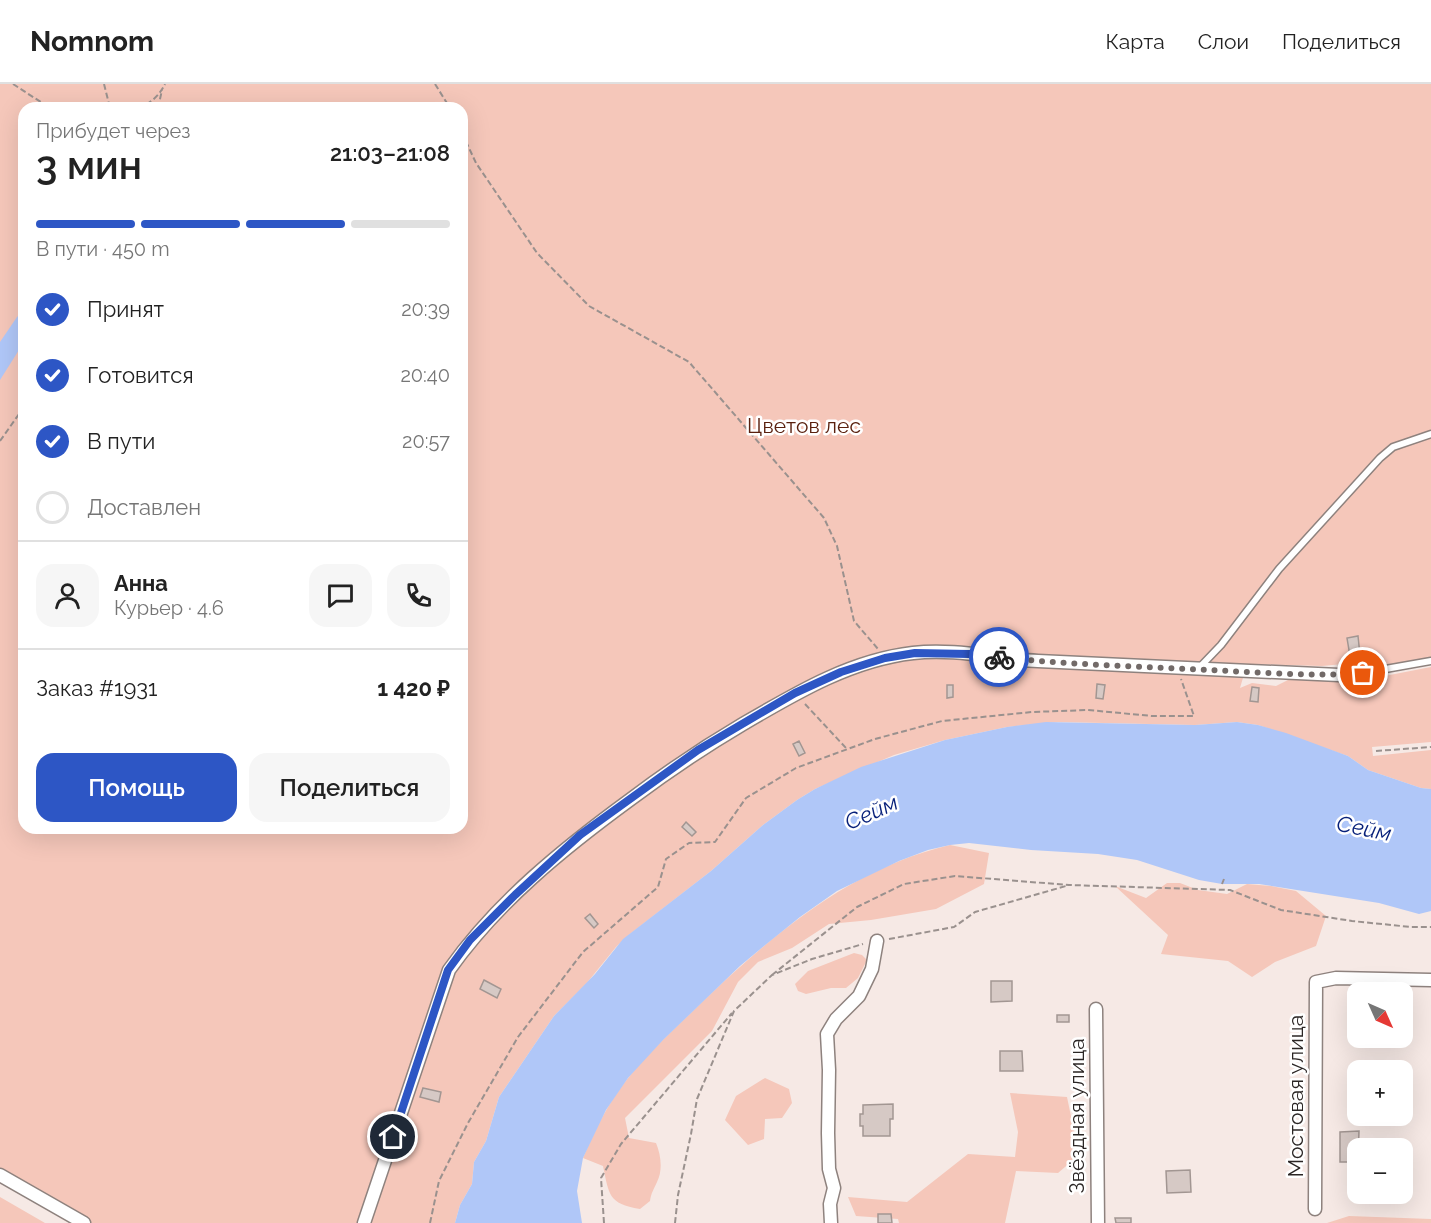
<!DOCTYPE html>
<html lang="ru">
<head>
<meta charset="utf-8">
<style>
  :root { --surface:#fff; --page:#f6f6f6; --text:#222; --muted:#767676; --line:#e0e0e0; --accent:#2d56c5 }
  body { margin:0; font-family:Raleway,sans-serif; background:var(--page); color:var(--text); height:100vh; display:flex; flex-direction:column; font-size:22px; white-space:nowrap }
  * { box-sizing:border-box; margin:0 }
  p { font-size:20px; color:var(--muted) }
  .icon { flex:none; width:33px; height:33px; fill:none; stroke:currentColor; stroke-width:2; stroke-linecap:round; stroke-linejoin:round }
  .map { position:relative; flex:1; overflow:hidden }
  .drawer { position:absolute; left:18px; top:18px; width:450px; height:732px; display:flex; flex-direction:column; background:var(--surface); border-radius:18px; box-shadow:0 6px 24px #0002 }
  .drawer>* { flex:none }
  .needle { width:39px; rotate:135deg }
  .fabs { position:absolute; left:1347px; top:898px; display:grid; gap:12px }
  .fabs a { display:grid; place-items:center; width:66px; height:66px; border-radius:12px; background:var(--surface); box-shadow:0 6px 24px #0002; font-size:30px }
  .pin { position:absolute; display:grid; place-items:center; width:51px; height:51px; color:#fff; margin:-26px; border:3px solid #fff; border-radius:50%; box-shadow:0 2px 6px #0007 }
  .courier { position:absolute; display:grid; place-items:center; width:60px; height:60px; margin:-30px; border:4px solid #2d56c5; border-radius:50%; background:#fff; color:#222; box-shadow:0 2px 8px #0007 }
  .summary em { font-style:normal; font-weight:600 }
  .summary div { display:flex; flex-direction:column-reverse }
  .summary { display:flex; align-items:center; justify-content:space-between; height:102px; padding:0 18px }
  h1 { font-size:39px; font-weight:600; line-height:45px }
  .bar { display:grid; grid-template-columns:repeat(4,1fr); gap:9px 6px; align-content:center; height:72px; padding:0 18px }
  .bar i { height:8px; border-radius:4px; background:var(--line) }
  .bar .on { background:var(--accent) }
  .bar p { grid-column:span 4 }
  .line { display:flex; align-items:center; gap:15px; padding:0 18px; border-top:2px solid var(--line) }
  .line div { flex:1 }
  .round { display:grid; place-items:center; flex:none; width:63px; height:63px; border-radius:18px; background:var(--page) }
  ol { padding:0 18px; list-style:none }
  li { display:flex; align-items:center; gap:18px; height:66px }
  li p { margin-inline-start:auto }
  li .icon { padding:6px; border-radius:50%; background:var(--accent); color:#fff; stroke-width:4 }
  li:last-child { color:var(--muted) }
  li i { width:33px; height:33px; border:3px solid var(--line); border-radius:50% }
  .cta { display:flex; gap:12px; margin-top:auto; padding:12px 18px }
  .cta a { flex:1; height:69px; border-radius:18px; background:var(--accent); color:#fff; font-size:24px; font-weight:600; line-height:69px; text-align:center }
  .cta a+a { background:var(--page); color:var(--text) }
  header { display:flex; align-items:center; gap:36px; box-sizing:border-box; height:84px; padding:0 30px; background:var(--surface); border-bottom:2px solid var(--line) }
  header strong { font-size:28px }
  nav { display:flex; gap:33px; margin-inline-start:auto; font-size:21px }
  .map>svg:first-child { display:block }
</style>
</head>
<body>
<header>
<strong>Nomnom</strong>
<nav><a>Карта</a><a>Слои</a><a>Поделиться</a></nav>
</header>
<div class="map">
<svg width="1431" height="1139" viewBox="0 0 1431 1139">
  <rect width="100%" height="100%" fill="#f6e9e5"/>
  <!-- green -->
  <path fill="#f5c7ba" fill-rule="evenodd" d="M0,0h1431v574l-48,8 -2,-11 -38,9 -21,2 -75,-2 -7,24 12,-5 24,3 16,-8 72,2 67,-13v75l-59,5 1,9 58,-6v39l-10,-1 -53,-18 -20,-14 -90,-31 -21,-3 -42,3 -137,-3 -51,5 -62,13 -51,15 -79,34 -18,11 -34,25 -52,46 -81,63 -14,13 -30,37 -32,32 -55,81 -13,44 -12,21 -2,22 -12,21 -5,18h-383l-72,-42zM24,24h438v720h-438z
    M950,761l39,8 -5,31 -48,25 -65,11 -42,4 -37,24 -34,14 -20,20 -26,49 -87,87 4,20 27,5c5,12 7,27 1,39 -3,7 -6,11 -7,19l-10,8c-32,-5 -31,-15 -37,-43l-20,-8c10,-23 21,-47 36,-68 22,-31 51,-57 78,-83 74,-71 151,-138 253,-162z
    M1167,799h13l18,7 29,4 20,-10 24,2 25,5 30,25 -10,30 -41,16 -23,15 -24,-16 -67,-7 7,-19 -53,-49 31,12z
    M854,869l8,2 5,5 -9,18 -12,10h-15l-25,6 -8,-3 -3,-7 13,-13z
    M765,994l24,11 3,14 -10,15 -17,1 -1,20 -16,6 -23,-25 11,-24z
    M1010,1009l57,4 12,58 -21,18 -42,-2 -11,52h-106l-1,-4 -42,-3 -8,-19 59,5 61,-48 47,3 3,-25z
    M0,1113l45,26h-45z
    M1349,1132l82,3v4h-104z"/>
  <!-- water -->
  <path fill="#b0c7f8" d="M24,226v32l-24,38v-38l17,-25z
    M1046,638l149,3 42,-3 21,3 28,8 62,23 20,14 53,18 10,1v122l-12,3 -40,-11 -120,-19h-37l-23,-4 -62,-20 -39,-6 -67,-4 -62,-7 -19,2 -22,5 -29,11 -62,30 -37,26 -36,29 -24,20 -77,74 -35,38 -22,32 -23,48 -6,33 5,32h-127l5,-18 12,-21 2,-22 12,-21 13,-44 55,-81 41,-42 28,-35 88,-68 52,-46 34,-25 18,-11 46,-22 84,-27 62,-13z"/>
  <!-- building -->
  <path fill="#d6c9c5" stroke="#a29692" stroke-width="1.5" d="M1358,552l2,19 -10,1 -3,-18z
    M1097,600l8,1 -2,14 -7,-1z
    M947,601h6v12l-6,1z
    M1252,603l7,1 -1,14 -8,-1z
    M799,657l6,12 -6,3 -6,-12z
    M686,738l10,10 -4,4 -10,-9z
    M590,830l8,10 -4,4 -9,-10z
    M484,896l17,9 -4,9 -17,-9z
    M991,897h21v20l-21,1z
    M1057,931h12v7h-12z
    M1000,967h22l1,20h-23z
    M423,1004l18,4 -2,10 -19,-5z
    M893,1020v15h-3v17h-27v-10h-3v-12h3v-9z
    M1359,1047l-1,31h-18v-30z
    M1190,1086l1,22 -24,1 -1,-22z
    M878,1130h13l1,9h-14z
    M1115,1134h16v5h-15z"/>
  <g fill="none" stroke-linecap="round" stroke-linejoin="round">
    <defs>
      <path id="service" d="M1198,585l23,-24 58,-76 101,-111 13,-11 38,-13
        M1363,589l68,-12"/>
      <path id="minor" d="M1096,925l2,214
        M0,1091l84,48
        M1315,1125l1,-227 20,-4 95,2
        M364,1139l85,-253c48,-68 115,-122 182,-171 36,-27 73,-52 112,-75 53,-31 108,-64 170,-71 42,-5 84,6 125,8 101,5 201,10 301,14l24,-2
        M831,1139l-1,-19 4,-16 -5,-19 -1,-36 1,-63 -2,-36 9,-15 23,-23 13,-27 5,-28"/>
    </defs>
    <!-- service casing -->
    <use href="#service" stroke="#8e827e" stroke-width="9"/>
    <!-- minor casing -->
    <use href="#minor" stroke="#8e827e" stroke-width="15"/>
    <!-- path -->
    <path stroke="#9a918e" stroke-width="2" stroke-dasharray="6 3" stroke-linecap="butt" d="M13,0l37,24
      M104,0l6,24
      M435,0l15,24
      M138,24c11,-3 22,-13 27,-24
      M158,24l4,-18
      M462,49l14,30 61,90 52,53 100,56 135,156 13,28 17,75 24,28
      M0,357l24,-34
      M805,620l41,44
      M1376,667l55,-4
      M1222,800l2,-5
      M889,855l65,-12 21,-15 91,-26
      M772,891l85,-68 47,-23 51,-8 114,9 161,5 51,20 71,11 59,6h20
      M430,1139l9,-42 29,-58 50,-86 65,-85 75,-65 8,-28 23,-16 26,-1 31,-44 50,-30 79,-29 67,-18 90,-9 56,-2 64,6h42l-13,-37
      M604,1139l-3,-45 20,-34 111,-131
      M675,1139l3,-28 13,-61 6,-35 37,-88 38,-36 40,-16 51,-15"/>
    <!-- service -->
    <use href="#service" stroke="#fff" stroke-width="6"/>
    <!-- minor -->
    <use href="#minor" stroke="#fff" stroke-width="12"/>
  </g>
  <g fill="none" stroke-linecap="round" stroke-linejoin="round">
    <!-- done -->
    <path stroke="#726a68" stroke-width="6" stroke-dasharray="0 10.8" d="M999,573c69,8 138,9 207,13 52,2 105,7 157,3"/>
    <!-- route -->
    <path stroke="#2d56c5" stroke-width="8" d="M393,1053l55,-167 22,-30 45,-45 65,-60 118,-85 97,-57 46,-21 44,-14 30,-5 54,1 30,3"/>
  </g>
  <g text-anchor="middle" stroke-width="5" stroke-linejoin="round" paint-order="stroke">
    <!-- park labels -->
    <g font-size="21" fill="#5a200e" stroke="#fff">
      <text x="804" y="349">Цветов лес</text>
    </g>
    <!-- street labels -->
    <g font-size="21" fill="#2b2625" stroke="#fff">
      <text transform="translate(1296 1012) rotate(-90)" y="7">Мостовая улица</text>
      <text transform="translate(1077 1032) rotate(-90)" y="7">Звёздная улица</text>
    </g>
    <!-- water labels -->
    <g font-size="22" font-style="italic" fill="#08217a" stroke="#fff">
      <text transform="translate(871 728) rotate(-24)" y="8">Сейм</text>
      <text transform="translate(1364 744) rotate(11)" y="8">Сейм</text>
    </g>
  </g>
</svg>
<div class="fabs">
<a><svg class="needle" viewBox="-14 -14 28 28"><path d="M0-13l5 13h-10z" fill="#e53935"/><path d="M0 13l5-13h-10z" fill="#767676"/></svg></a>
<a>+</a>
<a>−</a>
</div>
<div class="pin" style="left:1363px;top:589px;background:#ea580c"><svg class="icon" aria-label="bag" viewBox="0 0 24 24"><path d="M5 8h14l-1 12H6zM9 8a3 3 0 0 1 6 0"/></svg></div>
<div class="pin" style="left:393px;top:1053px;background:#1f2937"><svg class="icon" aria-label="home" viewBox="0 0 24 24"><path d="M3 11l9-7 9 7M6 9v11h12V9"/></svg></div>
<div class="courier" style="left:999px;top:573px"><svg class="icon" aria-label="bike" viewBox="0 0 24 24"><circle cx="6" cy="16" r="4"/><circle cx="18" cy="16" r="4"/><path d="M6 16l4-8h5l3 8M10 8l3 8H6M13 5h3"/></svg></div>
<section class="drawer">
<div class="summary"><div><h1>3 мин</h1><p>Прибудет через</p></div><em>21:03–21:08</em></div>
<div class="bar"><i class="on"></i><i class="on"></i><i class="on"></i><i></i><p>В пути · 450 m</p></div>
<ol>
<li><svg class="icon" aria-label="check" viewBox="0 0 24 24"><path d="M5 12l5 5 9-10"/></svg>Принят<p>20:39</p></li>
<li><svg class="icon" aria-label="check" viewBox="0 0 24 24"><path d="M5 12l5 5 9-10"/></svg>Готовится<p>20:40</p></li>
<li><svg class="icon" aria-label="check" viewBox="0 0 24 24"><path d="M5 12l5 5 9-10"/></svg>В пути<p>20:57</p></li>
<li><i></i>Доставлен</li>
</ol>
<div class="line" style="height:108px"><a class="round"><svg class="icon" aria-label="person" viewBox="0 0 24 24"><circle cx="12" cy="8" r="4"/><path d="M4 21q1-7 8-7t8 7"/></svg></a><div><b>Анна</b><p>Курьер · 4.6</p></div><a class="round"><svg class="icon" aria-label="chat" viewBox="0 0 24 24"><path d="M4 5h16v11H9l-5 4z"/></svg></a><a class="round"><svg class="icon" aria-label="phone" viewBox="0 0 24 24"><path d="M5 4h4l2 5-3 2q2 4 5 5l2-3 5 2v4C11 20 4 13 5 4z"/></svg></a></div>
<div class="line" style="height:78px"><div>Заказ #1931</div><b>1 420 ₽</b></div>
<div class="cta"><a>Помощь</a><a>Поделиться</a></div>
</section>
</div>
</body>
</html>
